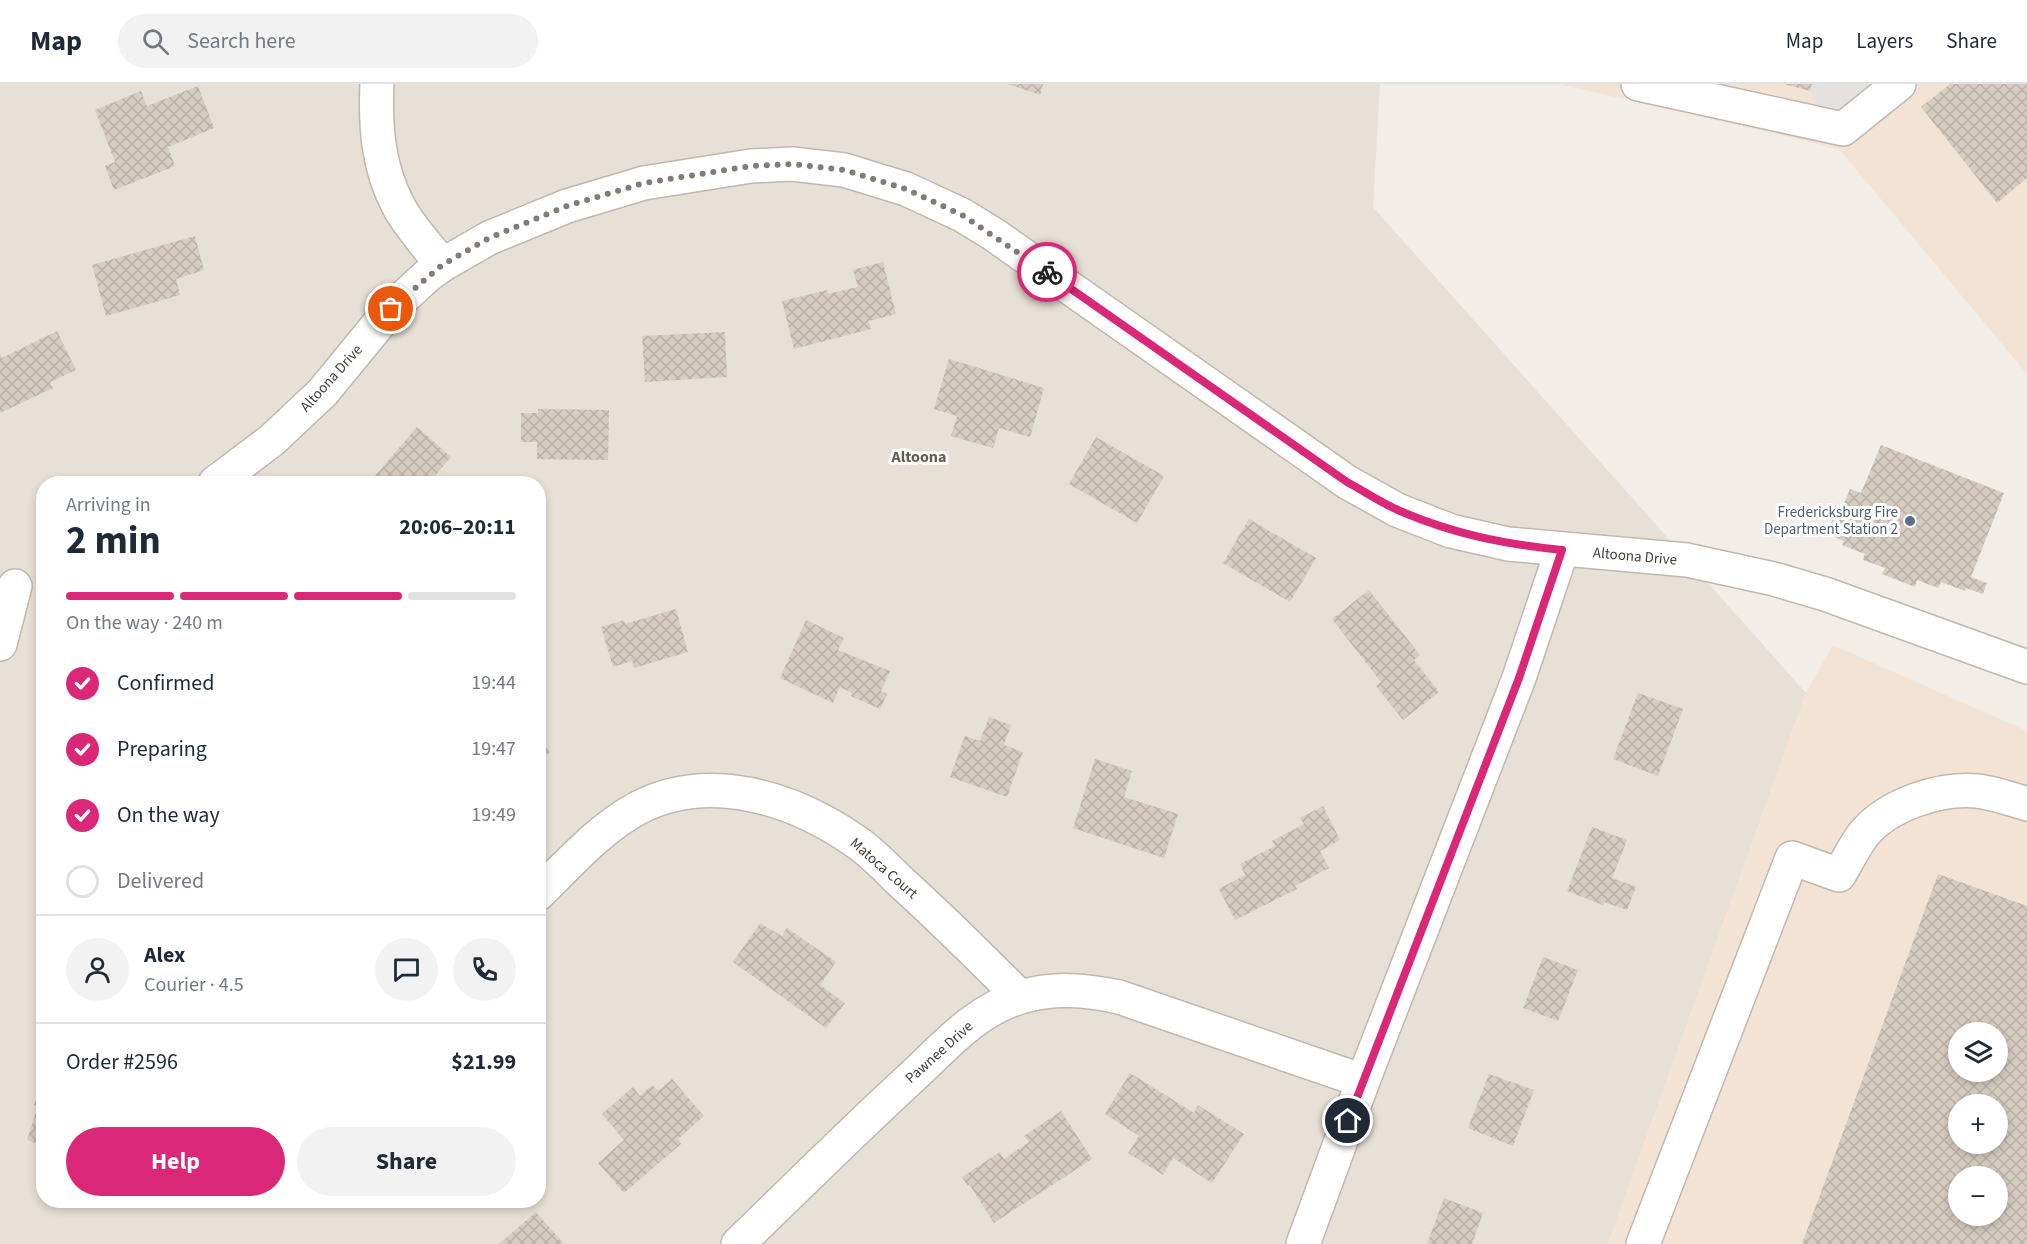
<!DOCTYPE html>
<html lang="en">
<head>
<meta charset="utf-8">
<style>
  :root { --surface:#fff; --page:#f2f2f3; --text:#1f2937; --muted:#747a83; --line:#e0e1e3; --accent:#db2777 }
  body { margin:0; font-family:"Source Sans 3",sans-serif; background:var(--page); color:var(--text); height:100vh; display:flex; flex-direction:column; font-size:22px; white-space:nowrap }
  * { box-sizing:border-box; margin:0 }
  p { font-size:20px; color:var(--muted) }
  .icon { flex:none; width:33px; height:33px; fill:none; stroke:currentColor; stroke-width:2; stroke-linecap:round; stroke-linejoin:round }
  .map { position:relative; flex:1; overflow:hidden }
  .details { position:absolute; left:36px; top:392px; width:510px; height:732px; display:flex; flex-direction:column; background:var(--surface); border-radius:24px; box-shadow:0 3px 9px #0003 }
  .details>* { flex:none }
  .controls { position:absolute; left:1948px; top:938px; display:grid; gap:12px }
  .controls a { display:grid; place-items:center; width:60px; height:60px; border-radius:50%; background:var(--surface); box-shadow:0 3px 9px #0003; font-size:30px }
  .pin { position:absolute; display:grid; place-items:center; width:51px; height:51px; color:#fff; margin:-26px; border:3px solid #fff; border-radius:50%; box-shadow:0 2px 6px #0007 }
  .courier { position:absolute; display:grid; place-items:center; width:60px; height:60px; margin:-30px; border:4px solid #db2777; border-radius:50%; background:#fff; color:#222; box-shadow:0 2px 8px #0007 }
  .headline em { font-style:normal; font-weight:700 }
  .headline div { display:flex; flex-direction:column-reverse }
  .headline { display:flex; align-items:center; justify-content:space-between; height:102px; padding:0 30px }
  h1 { font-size:39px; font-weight:700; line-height:45px }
  .bar { display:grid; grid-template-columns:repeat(4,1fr); gap:9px 6px; align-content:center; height:72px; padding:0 30px }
  .bar i { height:8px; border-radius:4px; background:var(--line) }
  .bar .active { background:var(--accent) }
  .bar p { grid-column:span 4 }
  .line { display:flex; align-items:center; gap:15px; padding:0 30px; border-top:2px solid var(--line) }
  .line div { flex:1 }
  .round { display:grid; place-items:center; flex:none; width:63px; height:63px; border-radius:32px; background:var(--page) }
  ol { padding:0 30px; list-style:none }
  li { display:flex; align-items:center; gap:18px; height:66px }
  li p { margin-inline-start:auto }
  li .icon { padding:6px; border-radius:50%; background:var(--accent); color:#fff; stroke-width:4 }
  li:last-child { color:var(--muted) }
  li i { width:33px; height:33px; border:3px solid var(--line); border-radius:50% }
  .button { display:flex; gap:12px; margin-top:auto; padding:12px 30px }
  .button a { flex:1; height:69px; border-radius:36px; background:var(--accent); color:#fff; font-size:24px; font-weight:700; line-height:69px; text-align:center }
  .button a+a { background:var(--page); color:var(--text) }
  header { display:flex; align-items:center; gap:36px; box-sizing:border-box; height:84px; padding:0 30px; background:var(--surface); border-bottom:2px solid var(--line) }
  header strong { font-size:28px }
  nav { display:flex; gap:33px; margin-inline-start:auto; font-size:21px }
  .search { width:420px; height:54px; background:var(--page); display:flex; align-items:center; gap:15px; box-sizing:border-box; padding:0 21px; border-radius:33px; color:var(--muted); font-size:22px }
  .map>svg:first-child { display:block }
</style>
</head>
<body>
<header>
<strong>Map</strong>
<div class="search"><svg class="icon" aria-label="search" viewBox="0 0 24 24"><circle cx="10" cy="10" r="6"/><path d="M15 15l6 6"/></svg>Search here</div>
<nav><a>Map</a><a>Layers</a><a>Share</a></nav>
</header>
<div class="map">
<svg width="2027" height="1160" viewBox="0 0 2027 1160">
  <defs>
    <pattern id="building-cross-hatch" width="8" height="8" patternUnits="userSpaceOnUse" patternTransform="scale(1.5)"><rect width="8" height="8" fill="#d6ccc1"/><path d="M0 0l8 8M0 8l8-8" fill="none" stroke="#b9b0a6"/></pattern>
  </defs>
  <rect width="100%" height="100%" fill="#f2eee7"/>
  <!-- residential -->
  <path fill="#e6e0d6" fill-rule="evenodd" d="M0,0h1380l-7,123 433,486 -198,551h-1608zM44,399h494v717h-494z"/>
  <!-- commercial -->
  <path fill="#f3e3d4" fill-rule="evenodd" d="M1559,0h353l-51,46 56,-46h110v290l-188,-225z
    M1833,561l194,86v513h-419l198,-551zM1959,948h39v39h-39zM1959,1020h39v39h-39zM1959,1092h39v39h-39z"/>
  <!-- parking -->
  <path fill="#e4e1df" d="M1812,0h100l-73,65 -29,-58z"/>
  <!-- building -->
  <path fill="url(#building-cross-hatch)" fill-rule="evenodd" d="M1008,0h35l-3,11z
    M1784,0h28l-2,7z
    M1950,0h77v94l-30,25 -76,-96z
    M198,2l16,42 -46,19 7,19 -61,24 -9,-24 10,-4 -20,-52 46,-19 6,15z
    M195,152l9,34 -28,9 4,16 -74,21 -14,-51z
    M883,178l13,52 -27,7 2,8 -77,20 -12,-48 45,-11 1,4 30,-7 -5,-17z
    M57,247l19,39 -26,12 3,6 -53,25v-59l2,4z
    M725,248l2,45 -82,5 -3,-46z
    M949,275l95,29 -14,49 -31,-9 -6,20 -42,-12 6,-20 -23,-7z
    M538,325l71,1 -1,50 -71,-1v-17h-16v-29h17z
    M417,343l34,30 -22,26h-60z
    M1096,353l68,39 -27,47 -68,-39z
    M1881,361l123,48 -33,84 16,6 -4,11 -17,-6 -1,3 -24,-9 -3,6 -21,-8 -2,7 -33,-13 3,-6 -22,-8 2,-6 -23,-9 2,-4 -17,-7 7,-18 4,2 12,-29 11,4z
    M1249,435l67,39 -26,44 -67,-39z
    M1369,506l51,65 -6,5 25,32 -36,28 -27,-34 5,-4 -49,-63z
    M676,525l12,43 -54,16 -2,-7 -19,6 -12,-40 23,-7 1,4z
    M806,536l38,18 -6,12 52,21 -9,20 6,3 -7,15 -29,-13 1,-3 -12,-6 -7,16 -53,-25z
    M1638,609l45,16 -25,67 -45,-17z
    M989,633l22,8 -7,20 19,7 -16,45 -57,-20 15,-41 15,5z
    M538,655l12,13 -12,10z
    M1095,675l37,12 -8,26 54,17 -14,44 -91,-30z
    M1323,722l17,34 -20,11 9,17 -34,18 2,3 -62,31 -16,-31 26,-14 -5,-11 35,-18 -3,-5 32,-17 -4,-6z
    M1592,743l35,13 -15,38 24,9 -9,23 -23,-8 -1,3 -36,-14z
    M1938,790l89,32v338h-225zM1959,948h39v39h-39zM1959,1020h39v39h-39zM1959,1092h39v39h-39z
    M760,839l22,13 5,-8 49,34 -16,23 25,18 -19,25 -93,-66z
    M1543,873l35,13 -20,51 -35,-13z
    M1130,989l64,40 4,-8 46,29 -32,49 -39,-25 -10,17 -35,-22 11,-17 -34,-22z
    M1489,990l45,16 -21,56 -45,-18z
    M672,995l32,37 -26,23 3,5 -57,49 -26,-30 26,-23 -22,-26 31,-27 7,9 12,-11 6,6z
    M44,997v65l-17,-6 11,-34 -4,-1z
    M1061,1027l31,48 -98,64 -25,-39 -1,2 -6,-9 38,-25 4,7 25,-17 -5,-6z
    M1444,1114l39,15 -11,31h-45z
    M536,1128l28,32h-65z"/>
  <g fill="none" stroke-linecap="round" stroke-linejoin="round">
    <defs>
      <path id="minor" d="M377,0c-2,42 1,83 21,121 9,19 31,42 44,60
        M1638,0l205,45 56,-45
        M215,399l57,-43 51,-48 68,-83 37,-34 14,-10 47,-27 78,-32 77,-23 107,-17 41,-2 52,6 62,19 56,26 31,19 354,248 50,28 54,21 57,13 179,16 87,19 51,15 202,73
        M0,560l15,-58
        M538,810c31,-30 61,-65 100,-86 71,-37 155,-10 217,33 17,11 32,28 47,42 41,37 79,75 118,114
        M738,1160c58,-56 115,-113 174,-167 32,-30 65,-68 109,-80 33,-10 65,-7 98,0l244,84
        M1303,1160l60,-163 156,-403 43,-128
        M1643,1160l149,-386 47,17c8,-13 15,-28 24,-40 24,-30 77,-48 114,-44 17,2 34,8 50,13"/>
    </defs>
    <!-- minor casing -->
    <use href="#minor" stroke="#c0b8ae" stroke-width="36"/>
    <!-- minor -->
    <use href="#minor" stroke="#fff" stroke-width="33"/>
  </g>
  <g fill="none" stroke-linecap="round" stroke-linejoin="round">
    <!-- done -->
    <path stroke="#827c75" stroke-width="6" stroke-dasharray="0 10.8" d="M391,225l51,-44 47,-27 78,-32 77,-23 107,-17 41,-2 52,6 62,19 56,26 85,57"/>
    <!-- route -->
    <path stroke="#db2777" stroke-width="8" d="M1047,188l300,210c17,9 34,21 53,29 54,23 103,33 162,39l-43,128 -171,443"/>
  </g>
  <!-- markers -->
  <circle fill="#5c6f8a" stroke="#fff" stroke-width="2" cx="1910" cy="437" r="6"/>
  <g text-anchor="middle" stroke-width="6" stroke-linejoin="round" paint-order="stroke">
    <!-- street labels -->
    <g font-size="15" fill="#453e37" stroke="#fff">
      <text transform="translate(331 294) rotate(-48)" y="5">Altoona Drive</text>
      <text transform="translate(1635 472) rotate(5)" y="5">Altoona Drive</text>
      <text transform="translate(884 784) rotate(41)" y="5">Matoca Court</text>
      <text transform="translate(939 968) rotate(-42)" y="5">Pawnee Drive</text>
    </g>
    <!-- service labels -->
    <g font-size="15" fill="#4e5e75" stroke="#fff" text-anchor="end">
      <text x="1898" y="433">Fredericksburg Fire<tspan x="1898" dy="17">Department Station 2</tspan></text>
    </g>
    <!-- neighbourhood labels -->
    <g font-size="16" font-weight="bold" fill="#675b4f" stroke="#fff">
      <text x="919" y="378">Altoona</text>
    </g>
  </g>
</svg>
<div class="controls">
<a><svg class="icon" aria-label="layers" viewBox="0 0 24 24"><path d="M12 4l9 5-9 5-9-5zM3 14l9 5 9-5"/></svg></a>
<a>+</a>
<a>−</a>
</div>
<div class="pin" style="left:391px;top:225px;background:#ea580c"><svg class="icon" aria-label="bag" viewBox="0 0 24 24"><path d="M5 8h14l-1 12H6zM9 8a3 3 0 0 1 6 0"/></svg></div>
<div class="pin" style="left:1348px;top:1037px;background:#1f2937"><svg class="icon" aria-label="home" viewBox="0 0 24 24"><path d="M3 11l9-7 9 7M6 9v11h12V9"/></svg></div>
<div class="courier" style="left:1047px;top:188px"><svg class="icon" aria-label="bike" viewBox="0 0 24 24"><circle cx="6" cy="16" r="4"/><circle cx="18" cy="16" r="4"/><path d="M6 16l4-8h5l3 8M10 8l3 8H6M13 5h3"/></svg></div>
<section class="details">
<div class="headline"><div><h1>2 min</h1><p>Arriving in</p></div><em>20:06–20:11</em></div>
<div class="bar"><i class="active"></i><i class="active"></i><i class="active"></i><i></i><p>On the way · 240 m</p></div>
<ol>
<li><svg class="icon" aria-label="check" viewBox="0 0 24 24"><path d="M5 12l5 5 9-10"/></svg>Confirmed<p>19:44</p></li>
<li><svg class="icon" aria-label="check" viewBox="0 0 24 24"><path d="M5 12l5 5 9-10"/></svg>Preparing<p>19:47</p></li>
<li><svg class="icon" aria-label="check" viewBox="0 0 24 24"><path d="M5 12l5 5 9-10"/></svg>On the way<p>19:49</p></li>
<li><i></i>Delivered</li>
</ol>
<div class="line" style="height:108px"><a class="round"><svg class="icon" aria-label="person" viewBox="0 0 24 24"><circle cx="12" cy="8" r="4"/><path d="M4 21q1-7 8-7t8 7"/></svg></a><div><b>Alex</b><p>Courier · 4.5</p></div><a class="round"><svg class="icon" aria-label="chat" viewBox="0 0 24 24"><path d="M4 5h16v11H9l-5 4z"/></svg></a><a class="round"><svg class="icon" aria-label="phone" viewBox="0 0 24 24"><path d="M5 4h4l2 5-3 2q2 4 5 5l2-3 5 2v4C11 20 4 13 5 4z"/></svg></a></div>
<div class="line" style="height:78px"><div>Order #2596</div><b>$21.99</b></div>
<div class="button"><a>Help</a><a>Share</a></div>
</section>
</div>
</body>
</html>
